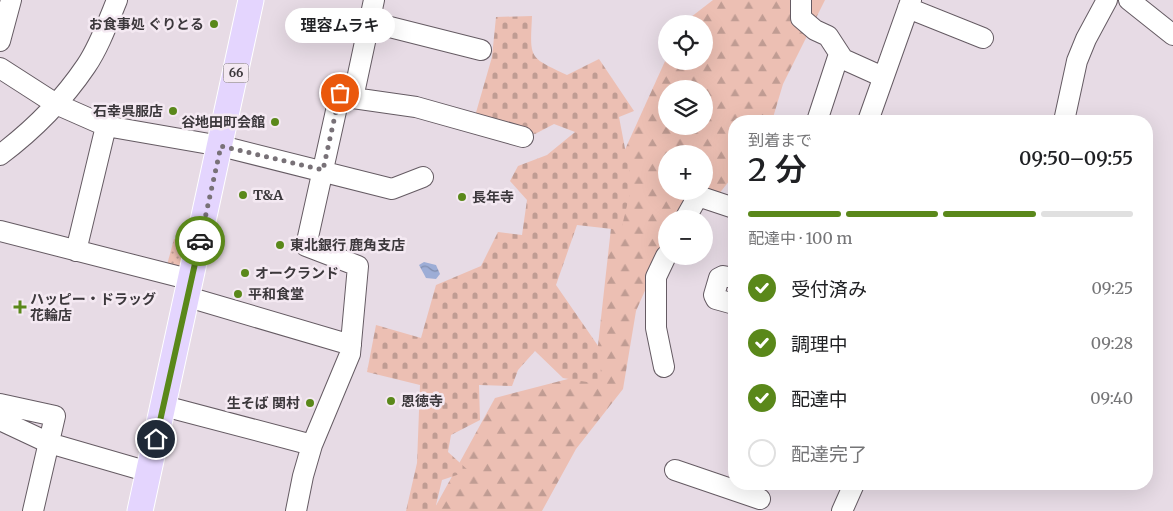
<!DOCTYPE html>
<html lang="ja">
<head>
<meta charset="utf-8">
<style>
  :root { --surface:#fff; --page:#f6f6f6; --text:#202124; --muted:#757577; --line:#e0e0e0; --accent:#5a881a }
  body { margin:0; font-family:Merriweather,"Noto Sans JP",serif; background:var(--page); color:var(--text); height:100vh; display:flex; flex-direction:column; font-size:19px; white-space:nowrap }
  * { box-sizing:border-box; margin:0 }
  p { font-size:16px; color:var(--muted) }
  .icon { flex:none; width:28px; height:28px; fill:none; stroke:currentColor; stroke-width:2; stroke-linecap:round; stroke-linejoin:round }
  .map { position:relative; flex:1; overflow:hidden }
  .details { position:absolute; left:728px; top:115px; width:425px; height:375px; display:flex; flex-direction:column; background:var(--surface); border-radius:20px; box-shadow:0 5px 20px #0002 }
  .details>* { flex:none }
  .fabs { position:absolute; left:658px; top:15px; display:grid; gap:10px }
  .fabs a { display:grid; place-items:center; width:55px; height:55px; border-radius:50%; background:var(--surface); box-shadow:0 5px 20px #0002; font-size:25px }
  .pin { position:absolute; display:grid; place-items:center; width:42px; height:42px; color:#fff; margin:-21px; border:2px solid #fff; border-radius:50%; box-shadow:0 1px 5px #0007 }
  .courier { position:absolute; display:grid; place-items:center; width:50px; height:50px; margin:-25px; border:4px solid #5a881a; border-radius:50%; background:#fff; color:#222; box-shadow:0 1px 6px #0007 }
  .bubble { position:absolute; height:35px; border-radius:18px; background:var(--surface); box-shadow:0 5px 20px #0002; font-size:16px; font-weight:600; line-height:35px; text-align:center }
  .overview em { font-style:normal; font-weight:600 }
  .overview div { display:flex; flex-direction:column-reverse }
  .overview { display:flex; align-items:center; justify-content:space-between; height:85px; padding:0 20px }
  h1 { font-size:32px; font-weight:600; line-height:38px }
  .bar { display:grid; grid-template-columns:repeat(4,1fr); gap:8px 5px; align-content:center; height:60px; padding:0 20px }
  .bar i { height:6px; border-radius:4px; background:var(--line) }
  .bar .selected { background:var(--accent) }
  .bar p { grid-column:span 4 }
  ol { padding:0 20px; list-style:none }
  li { display:flex; align-items:center; gap:15px; height:55px }
  li p { margin-inline-start:auto }
  li .icon { padding:5px; border-radius:50%; background:var(--accent); color:#fff; stroke-width:4 }
  li:last-child { color:var(--muted) }
  li i { width:28px; height:28px; border:2px solid var(--line); border-radius:50% }
  .map>svg:first-child { display:block }
</style>
</head>
<body>
<div class="map">
<svg width="1173" height="511" viewBox="0 0 1173 511">
  <defs>
    <pattern id="forest-firs" width="22" height="20" patternUnits="userSpaceOnUse" patternTransform="scale(1.25)"><rect width="22" height="20" fill="#ecbfb3"/><path d="M5 1l3.5 6h-7zM16 11l3.5 6h-7z" fill="#c09c93"/></pattern>
    <pattern id="cemetery-stones" width="16" height="16" patternUnits="userSpaceOnUse" patternTransform="scale(1.25)"><rect width="16" height="16" fill="#ecbfb3"/><path d="M2 7V4a2 2 0 0 1 4 0v3zM10 15v-3a2 2 0 0 1 4 0v3z" fill="#c09c93"/></pattern>
    <pattern id="park-dots" width="8" height="8" patternUnits="userSpaceOnUse" patternTransform="scale(1.25)"><rect width="8" height="8" fill="#ecbfb3"/><path d="M2 2h.1M6 6h.1" fill="none" stroke="#c09c93" stroke-width="1.8" stroke-linecap="round"/></pattern>
    <pattern id="water-waves" width="16" height="10" patternUnits="userSpaceOnUse" patternTransform="scale(1.25)"><rect width="16" height="10" fill="#9dadd6"/><path d="M0 5q4-4 8 0t8 0" fill="none" stroke="#818eaf"/></pattern>
  </defs>
  <rect width="100%" height="100%" fill="#e7dbe5"/>
  <!-- forest -->
  <path fill="url(#forest-firs)" fill-rule="evenodd" d="M713,0h112l-42,84 -11,37h-38v54l-16,20 -29,24h-23v24l-30,68 -13,78 -47,60 -34,62h-109l62,-113 100,-26 23,-207 48,-106v2h38v-37h-22zM666,89h38v37h-38zM666,154h38v37h-38z"/>
  <!-- cemetery -->
  <path fill="url(#cemetery-stones)" d="M532,16c-2,43 -4,41 35,59l32,-16 35,52 -15,6 13,68 -11,45 -44,-5 -21,60 47,68 -4,31 -36,-6 -28,-27 -17,19 -6,16 -33,-1 1,35 -29,15 -3,17 21,19 -27,9 -6,25 7,6h-37l11,-48 3,-78 -53,-13 9,-47 45,13 15,-53 45,-19 17,-34 24,3 5,-35 -17,-19 8,-15 29,-11 28,-23 -21,-8 -19,10 -60,-18 17,-59 4,-40z"/>
  <!-- park -->
  <path fill="url(#park-dots)" d="M174,239l21,5 -13,24 -15,-3z"/>
  <!-- water -->
  <path fill="url(#water-waves)" d="M424,262l12,3 4,9 -4,5 -10,-1 -7,-13z"/>
  <g fill="none" stroke-linecap="round" stroke-linejoin="round">
    <defs>
      <path id="minor" d="M801,0v18l14,12 13,6 15,23 40,18
        M1129,0l44,35
        M908,8l75,30
        M370,22l111,28
        M0,41l11,-41
        M0,68l56,36 50,22 115,20 171,43 31,-12
        M353,98l63,9 107,30
        M817,121l22,-67
        M868,121l43,-121
        M1064,121l13,-60 9,-22 21,-39
        M0,155c32,-24 63,-55 86,-89 13,-19 22,-44 31,-66
        M685,219l13,-23 36,12
        M0,231l192,49
        M76,251l30,-125
        M734,278l-11,-2 -4,2 -5,17 2,4 18,5
        M188,297l163,48
        M664,367l-8,-39v-51l10,-21
        M0,404l55,12 -22,95
        M164,406l148,39
        M0,420l49,23 100,29
        M675,470l85,29
        M296,511l7,-35 9,-31 38,-91 8,-88 -52,-20 34,-153 13,5 21,-98
        M842,511l12,-27"/>
      <path id="major" d="M140,511l111,-511"/>
    </defs>
    <!-- minor casing -->
    <use href="#minor" stroke="#655b63" stroke-width="22"/>
    <!-- major casing -->
    <use href="#major" stroke="#fff" stroke-width="27"/>
    <!-- minor -->
    <use href="#minor" stroke="#fff" stroke-width="20"/>
    <!-- major -->
    <use href="#major" stroke="#e4d5fe" stroke-width="25"/>
  </g>
  <g fill="none" stroke-linecap="round" stroke-linejoin="round">
    <!-- done -->
    <path stroke="#787177" stroke-width="5" stroke-dasharray="0 9" d="M200,241l21,-95 102,24 17,-77"/>
    <!-- route -->
    <path stroke="#5a881a" stroke-width="6" d="M156,439l44,-198"/>
  </g>
  <!-- markers -->
  <g fill="#5a881a" stroke="#f4e9f2" stroke-width="2">
    <circle cx="214" cy="24" r="5"/>
    <circle cx="173" cy="111" r="5"/>
    <circle cx="275" cy="122" r="5"/>
    <circle cx="243" cy="195" r="5"/>
    <circle cx="462" cy="197" r="5"/>
    <circle cx="280" cy="245" r="5"/>
    <circle cx="245" cy="273" r="5"/>
    <circle cx="238" cy="294" r="5"/>
    <path d="M17.5 299.5h5v5h5v5h-5v5h-5v-5h-5v-5h5z"/>
    <circle cx="391" cy="401" r="5"/>
    <circle cx="310" cy="403" r="5"/>
  </g>
  <g text-anchor="middle" stroke-width="5" stroke-linejoin="round" paint-order="stroke">
    <!-- shield labels -->
    <rect fill="#f4e9f2" stroke="#736d73" stroke-width="1" x="223.5" y="63.5" width="25" height="19" rx="4"/>
    <g font-size="12" font-weight="bold" fill="#3c383c">
      <text x="236" y="77">66</text>
    </g>
    <!-- poi labels -->
    <g font-size="14" font-weight="bold" fill="#3c383c" stroke="#f4e9f2" text-anchor="start">
      <text x="204" y="29" text-anchor="end">お食事処 ぐりとる</text>
      <text x="163" y="116" text-anchor="end">石幸呉服店</text>
      <text x="265" y="127" text-anchor="end">谷地田町会館</text>
      <text x="253" y="200">T&amp;A</text>
      <text x="472" y="202">長年寺</text>
      <text x="290" y="250">東北銀行 鹿角支店</text>
      <text x="255" y="278">オークランド</text>
      <text x="248" y="299">平和食堂</text>
      <text x="30" y="304">ハッピー・ドラッグ<tspan x="30" dy="16">花輪店</tspan></text>
      <text x="401" y="406">恩徳寺</text>
      <text x="300" y="408" text-anchor="end">生そば 関村</text>
    </g>
  </g>
</svg>
<div class="fabs">
<a><svg class="icon" aria-label="locate" viewBox="0 0 24 24"><circle cx="12" cy="12" r="6"/><path d="M12 2v4M12 18v4M2 12h4M18 12h4"/></svg></a>
<a><svg class="icon" aria-label="layers" viewBox="0 0 24 24"><path d="M12 4l9 5-9 5-9-5zM3 14l9 5 9-5"/></svg></a>
<a>+</a>
<a>−</a>
</div>
<div class="pin" style="left:340px;top:93px;background:#ea580c"><svg class="icon" aria-label="bag" viewBox="0 0 24 24"><path d="M5 8h14l-1 12H6zM9 8a3 3 0 0 1 6 0"/></svg></div>
<div class="pin" style="left:156px;top:439px;background:#1f2937"><svg class="icon" aria-label="home" viewBox="0 0 24 24"><path d="M3 11l9-7 9 7M6 9v11h12V9"/></svg></div>
<div class="courier" style="left:200px;top:241px"><svg class="icon" aria-label="car" viewBox="0 0 24 24"><path d="M5 17H2v-5l4-1 3-4h7l3 4 3 1v5h-3M9 17h6M6 11h13"/><circle cx="7" cy="17" r="2"/><circle cx="17" cy="17" r="2"/></svg></div>
<div class="bubble" style="left:285px;top:8px;width:110px">理容ムラキ</div>
<section class="details">
<div class="overview"><div><h1>2 分</h1><p>到着まで</p></div><em>09:50–09:55</em></div>
<div class="bar"><i class="selected"></i><i class="selected"></i><i class="selected"></i><i></i><p>配達中 · 100 m</p></div>
<ol>
<li><svg class="icon" aria-label="check" viewBox="0 0 24 24"><path d="M5 12l5 5 9-10"/></svg>受付済み<p>09:25</p></li>
<li><svg class="icon" aria-label="check" viewBox="0 0 24 24"><path d="M5 12l5 5 9-10"/></svg>調理中<p>09:28</p></li>
<li><svg class="icon" aria-label="check" viewBox="0 0 24 24"><path d="M5 12l5 5 9-10"/></svg>配達中<p>09:40</p></li>
<li><i></i>配達完了</li>
</ol>
</section>
</div>
</body>
</html>
